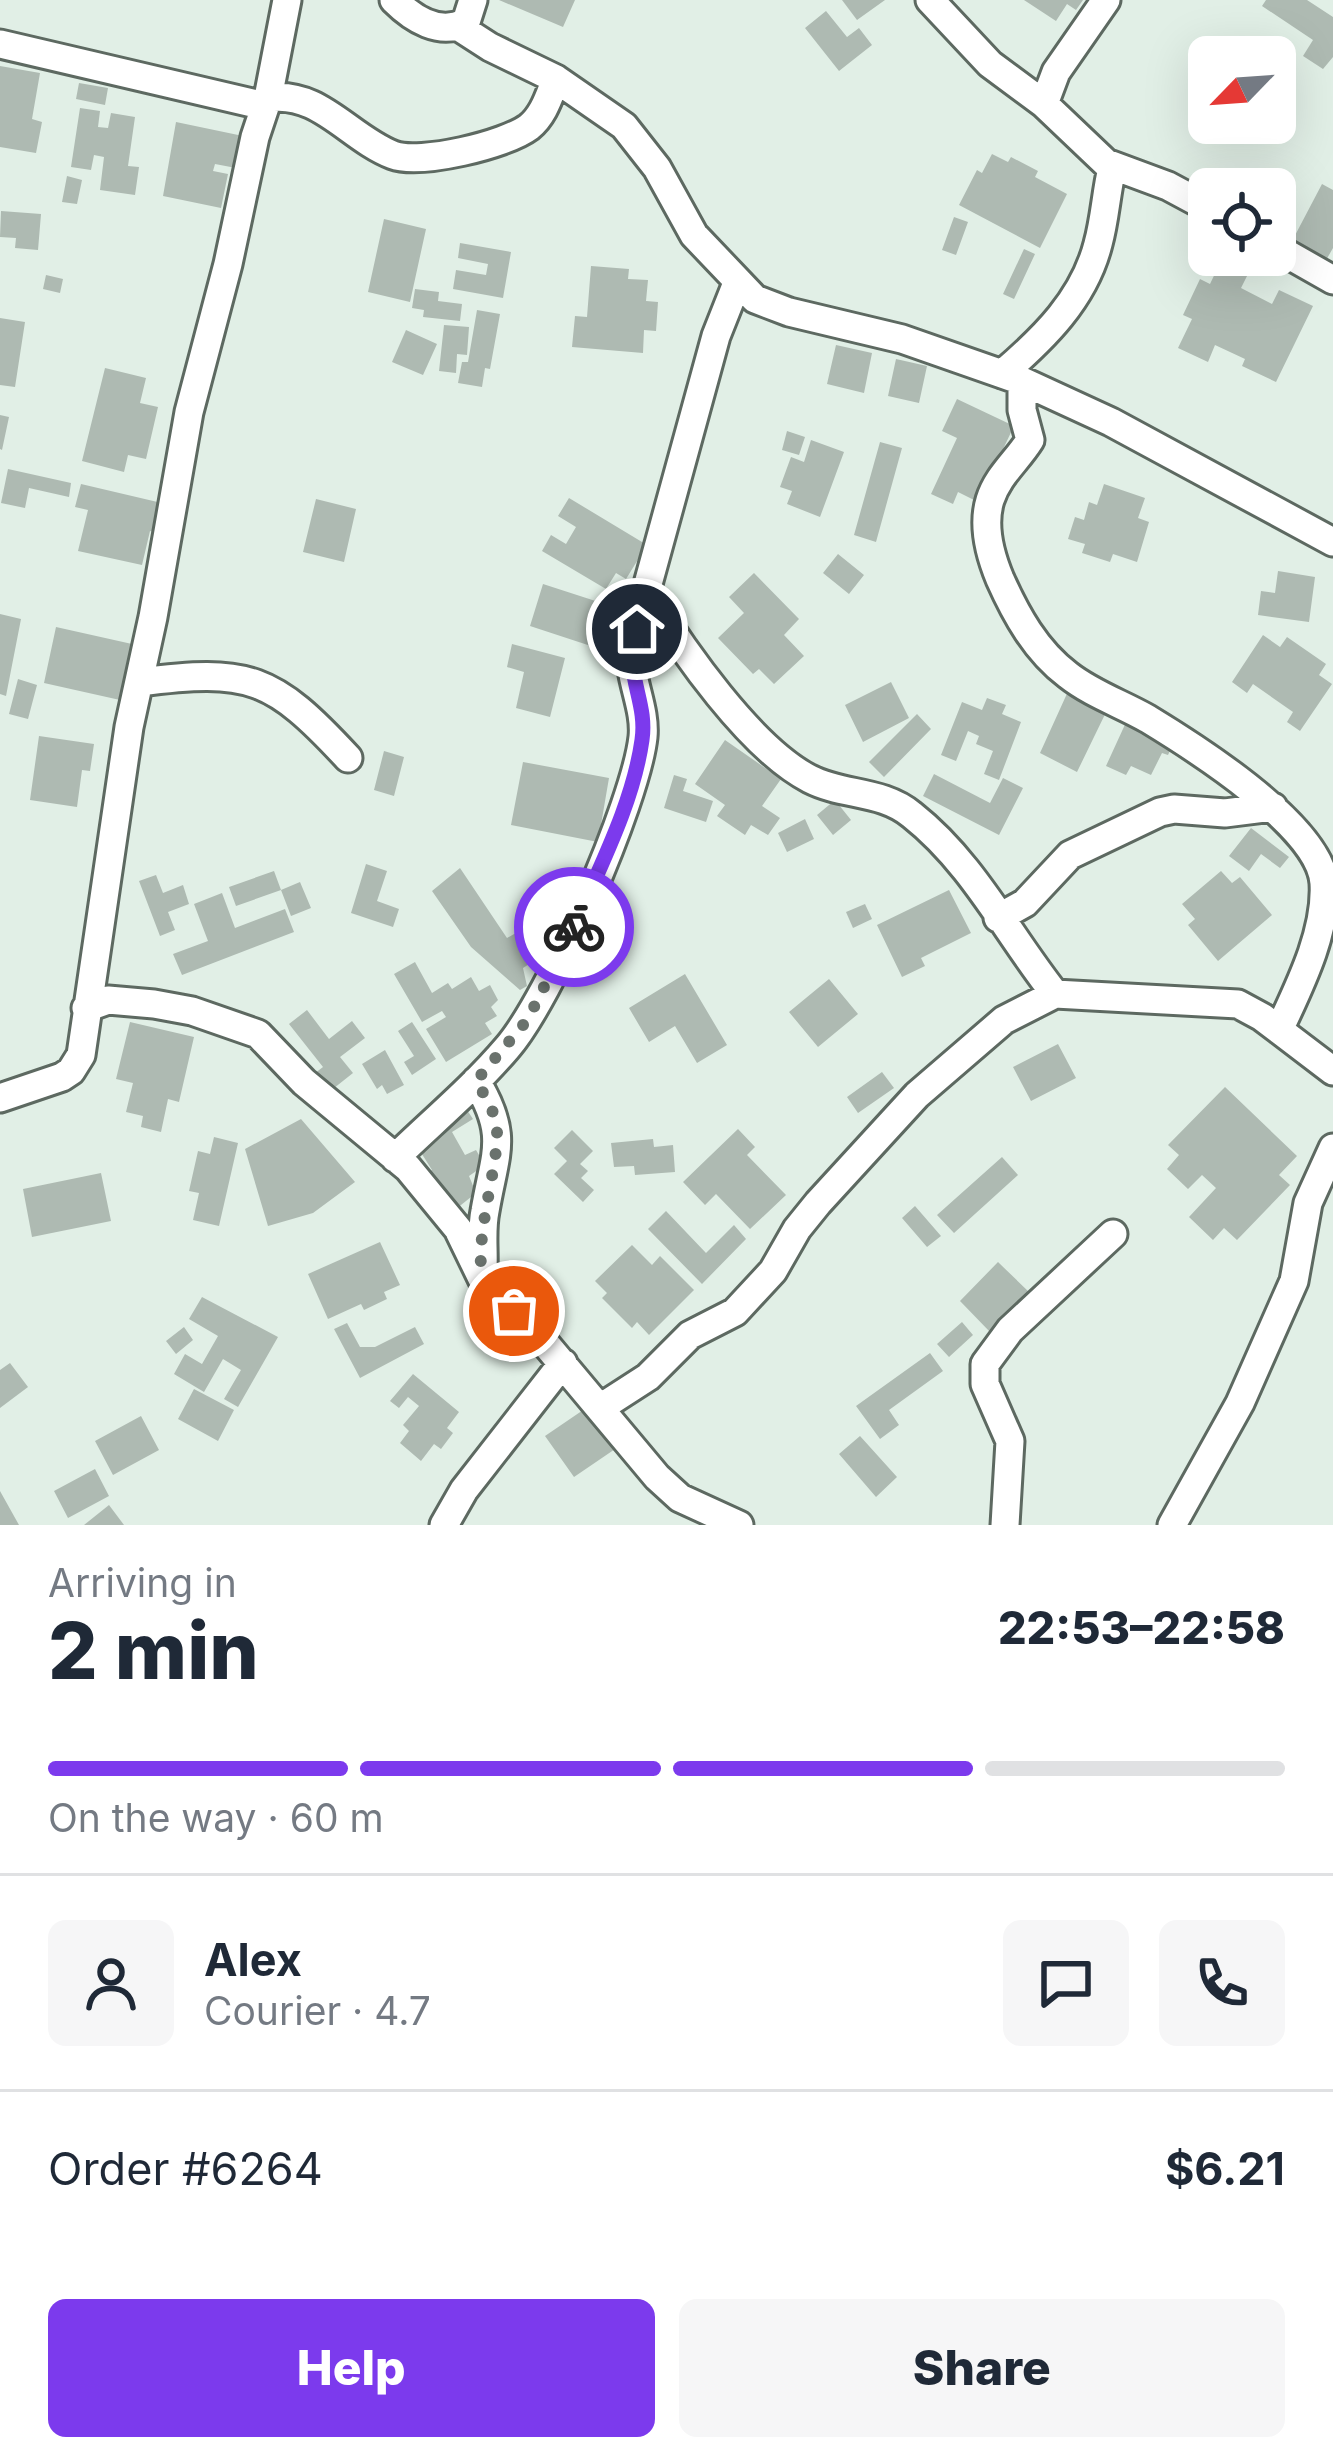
<!DOCTYPE html>
<html lang="en">
<head>
<meta charset="utf-8">
<style>
  :root { --surface:#fff; --page:#f6f6f7; --text:#1f2937; --muted:#747a83; --line:#e0e1e3; --accent:#7c3aed }
  body { margin:0; font-family:Inter,sans-serif; background:var(--page); color:var(--text); height:100vh; display:flex; flex-direction:column; font-size:45px; white-space:nowrap }
  * { box-sizing:border-box; margin:0 }
  p { font-size:39px; color:var(--muted) }
  .icon { flex:none; width:66px; height:66px; fill:none; stroke:currentColor; stroke-width:2; stroke-linecap:round; stroke-linejoin:round }
  .map { position:relative; height:1525px; overflow:hidden }
  .sheet { display:flex; flex-direction:column; background:var(--surface); flex:1 }
  .sheet>* { flex:none }
  .needle { width:78px; rotate:245deg }
  .buttons { position:absolute; left:1188px; top:36px; display:grid; gap:24px }
  .buttons a { display:grid; place-items:center; width:108px; height:108px; border-radius:18px; background:var(--surface); box-shadow:0 12px 48px #0002; font-size:60px }
  .pin { position:absolute; display:grid; place-items:center; width:102px; height:102px; color:#fff; margin:-51px; border:6px solid #fff; border-radius:50%; box-shadow:0 3px 12px #0007 }
  .courier { position:absolute; display:grid; place-items:center; width:120px; height:120px; margin:-60px; border:9px solid #7c3aed; border-radius:50%; background:#fff; color:#222; box-shadow:0 3px 15px #0007 }
  .head em { font-style:normal; font-weight:800 }
  .head div { display:flex; flex-direction:column-reverse }
  .head { display:flex; align-items:center; justify-content:space-between; height:204px; padding:0 48px }
  h1 { font-size:78px; font-weight:800; line-height:90px }
  .bar { display:grid; grid-template-columns:repeat(4,1fr); gap:18px 12px; align-content:center; height:144px; padding:0 48px }
  .bar i { height:15px; border-radius:9px; background:var(--line) }
  .bar .selected { background:var(--accent) }
  .bar p { grid-column:span 4 }
  .line { display:flex; align-items:center; gap:30px; padding:0 48px; border-top:3px solid var(--line) }
  .line div { flex:1 }
  .round { display:grid; place-items:center; flex:none; width:126px; height:126px; border-radius:18px; background:var(--page) }
  .primary-button { display:flex; gap:24px; margin-top:auto; padding:24px 48px }
  .primary-button a { flex:1; height:138px; border-radius:18px; background:var(--accent); color:#fff; font-size:48px; font-weight:800; line-height:138px; text-align:center }
  .primary-button a+a { background:var(--page); color:var(--text) }
  .map>svg:first-child { display:block }
</style>
</head>
<body>
<div class="map">
<svg width="1333" height="1525" viewBox="0 0 1333 1525">
  <rect width="100%" height="100%" fill="#e1efe6"/>
  <!-- building -->
  <path fill="#aebab2" d="M499,0h76l-12,27z
    M842,0h43l-28,20z
    M1024,0h59l-7,10 -9,-6 -11,17z
    M1266,0h41l26,17v40l-10,12 -20,-13 10,-16 -51,-34z
    M826,11l21,26 12,-9 13,17 -33,26 -34,-43z
    M0,66l40,7 -8,46 10,3 -6,31 -36,-6z
    M79,83l29,5 -3,17 -29,-6z
    M80,108l20,3 -2,16 10,1 3,-15 24,4 -7,49 11,1 -4,28 -35,-5 4,-33 -10,-2 -3,15 -20,-3z
    M176,122l67,14 -7,32 -21,-4 -2,7 15,3 -7,34 -58,-12z
    M992,154l16,8 3,-5 27,14 -3,6 32,17 -27,54 -81,-43 18,-35 5,3z
    M67,176l15,4 -5,24 -15,-2z
    M1322,184l11,6v58l-8,14 -34,-19z
    M1,211l40,3 -3,36 -23,-2 1,-10 -16,-1z
    M954,217l14,5 -12,33 -14,-5z
    M384,219l42,10 -16,73 -42,-10z
    M460,243l51,9 -8,46 -50,-9 3,-19 30,5 2,-11 -30,-6z
    M1024,249l11,5 -21,45 -11,-5z
    M1221,261l27,13 -7,14 31,16 7,-14 34,16 -37,76 -34,-16 3,-7 -30,-14 -7,17 -30,-14 14,-29 -9,-4 17,-36 10,5z
    M591,266l38,3 -1,10 20,1 -2,21 12,1 -2,29 -12,-1 -1,23 -71,-6 3,-31 12,1z
    M46,275l17,4 -3,14 -17,-4z
    M415,289l24,3 -1,9 24,3 -2,17 -37,-4 1,-7 -12,-2z
    M477,310l23,4 -10,55 -5,-1 -3,19 -24,-4 4,-21h6z
    M0,318l25,4 -10,65 -15,-2z
    M444,325l25,2 -2,28 -10,-1 -1,19 -17,-2z
    M406,330l31,14 -14,31 -31,-13z
    M836,345l36,8 -8,40 -37,-9z
    M896,359l31,7 -8,37 -31,-7z
    M105,368l41,10 -6,25 18,4 -12,52 -18,-4 -4,17 -42,-11z
    M957,399l57,27 -36,76 -20,-10 -5,12 -22,-10 26,-56 -15,-7z
    M0,415l9,2 -7,33 -2,-1z
    M787,431l18,6 -6,18 -17,-5z
    M811,440l33,12 -24,65 -33,-13 5,-13 -12,-4 11,-30 13,5z
    M880,442l22,6 -26,94 -22,-7z
    M8,469l63,14 -2,14 -40,-9 -4,20 -24,-5z
    M81,484l85,20 -7,29 -9,-2 -8,34 -64,-14 10,-41 -13,-3z
    M1104,484l41,14 -7,20 11,4 -12,40 -24,-8 -3,8 -28,-9 3,-9 -17,-5 7,-22 9,3 5,-18 8,3z
    M569,498l78,47 -21,34 -10,-6 -10,16 -64,-38 9,-16 15,9 10,-17 -18,-11z
    M316,499l40,10 -12,53 -41,-10z
    M838,554l26,21 -15,19 -26,-21z
    M1278,571l37,6 -6,45 -51,-7 3,-24 14,2z
    M754,573l45,46 -15,16 20,21 -30,28 -15,-15 -6,5 -35,-36 26,-25 -15,-16z
    M543,584l71,23 -14,42 -70,-23z
    M0,614l21,5 -15,77 -6,-2z
    M56,627l76,17 -12,56 -76,-17z
    M1263,635l17,12 7,-10 39,27 -7,11 13,9 -32,47 -13,-9 6,-10 -40,-28 -6,9 -15,-11z
    M512,644l53,14 -15,59 -34,-9 8,-36 -17,-5z
    M18,679l19,6 -9,34 -19,-5z
    M891,682l18,36 -46,24 -18,-37z
    M1070,687l40,17 -33,68 -37,-19z
    M987,698l19,7 -4,9 19,8 -22,58 -15,-6 9,-23 -17,-7 3,-8 -11,-5 -12,30 -15,-6 21,-53 20,8z
    M917,714l14,15 -47,48 -15,-15z
    M1128,718l47,22 -7,15 -6,-2 -11,22 -20,-9 -5,9 -20,-9z
    M39,736l55,8 -4,27 -8,-1 -5,37 -47,-7z
    M725,740l56,39 -19,27 18,12 -12,17 -17,-10 -6,10 -28,-19 8,-11 -30,-21z
    M384,751l20,6 -10,39 -20,-6z
    M523,762l86,16 -11,64 -87,-17z
    M934,774l56,29 13,-25 20,10 -24,47 -76,-39z
    M674,775l13,4 -4,12 30,10 -7,21 -42,-14z
    M835,800l16,20 -18,15 -16,-20z
    M805,819l9,20 -27,13 -9,-19z
    M1251,828l38,29 -9,11 -19,-14 -12,17 -20,-15z
    M366,864l21,7 -10,30 22,8 -6,18 -42,-14z
    M460,868l47,70 30,-17 17,27 -31,20 4,18 -7,4 -49,-43 -39,-56z
    M274,871l7,19 -45,16 -7,-19z
    M1221,871l11,12 8,-6 32,38 -54,46 -30,-36 7,-6 -13,-15z
    M156,875l7,18 20,-8 6,19 -21,8 7,18 -15,6 -21,-55z
    M300,882l11,26 -20,8 -10,-26z
    M949,890l22,43 -50,25 4,8 -23,11 -25,-52z
    M222,893l13,35 50,-19 9,23 -112,43 -9,-21 35,-13 -14,-37z
    M865,904l7,15 -19,9 -7,-16z
    M415,962l17,31 16,-10 4,6 19,-12 8,14 11,-6 8,15 -7,7 6,9 -12,7 7,11 -46,28 -20,-33 20,-12 -4,-6 -20,11 -28,-48z
    M685,974l42,71 -30,18 -22,-37 -26,16 -20,-34z
    M829,979l29,35 -40,33 -29,-35z
    M307,1010l22,29 23,-18 13,17 -25,19 13,16 -29,23 -14,-19 13,-10 -34,-43z
    M130,1022l64,15 -15,65 -11,-3 -7,33 -20,-5 2,-11 -17,-4 7,-29 -17,-4z
    M412,1022l24,37 -24,16 -8,-13 10,-6 -16,-25z
    M1058,1044l18,34 -45,23 -18,-34z
    M385,1050l19,35 -17,9 -5,-9 -5,4 -15,-25z
    M882,1072l12,16 -36,25 -11,-16z
    M1225,1087l72,69 -18,19 11,10 -53,55 -13,-12 -11,12 -24,-23 27,-29 -14,-13 -14,14 -21,-20 12,-14 -11,-10z
    M465,1107l8,12 -21,13 13,23 11,-5 9,15 -16,11 7,17 -20,16 -11,-19 -10,6 -12,-21 9,-5 -17,-27z
    M301,1119l54,63 -42,31 -45,13 -23,-77z
    M738,1129l17,18 -8,8 39,40 -36,34 -34,-35 -11,11 -22,-23z
    M572,1130l21,21 -13,13 8,7 -7,7 13,12 -11,12 -29,-28 13,-13 -13,-13z
    M214,1137l24,6 -19,83 -26,-6 6,-27 -10,-2 9,-40 12,3z
    M653,1139l1,8 19,-2 2,27 -40,3 -1,-9 -20,1 -3,-24z
    M1002,1157l16,18 -64,58 -17,-18z
    M101,1173l10,48 -79,16 -9,-48z
    M915,1206l26,30 -14,11 -25,-29z
    M666,1211l40,42 28,-28 12,14 -44,45 -54,-55z
    M380,1242l20,43 -16,7 3,7 -23,11 -3,-6 -33,15 -20,-45z
    M632,1245l20,20 8,-9 34,34 -45,45 -12,-13 -5,6 -30,-30 5,-5 -12,-12z
    M998,1262l32,31 -39,40 -31,-32z
    M202,1297l76,40 -40,70 -14,-8 17,-29 -18,-11 -19,33 -30,-18 11,-20 17,10 16,-28 -29,-17z
    M962,1322l11,13 -24,22 -12,-13z
    M347,1323l13,24h15l40,-20 9,17 -64,34 -26,-49z
    M184,1327l9,13 -17,14 -10,-13z
    M930,1353l13,18 -54,39 10,15 -19,14 -24,-33z
    M10,1363l18,24 -28,21v-38z
    M413,1374l46,38 -12,16 6,5 -12,16 -7,-5 -13,17 -21,-18 9,-12 -6,-6 16,-19 -11,-9 -9,11 -9,-7z
    M194,1389l40,21 -16,31 -40,-22z
    M592,1404l29,41 -47,32 -29,-41z
    M141,1416l18,34 -46,25 -18,-34z
    M860,1436l37,41 -21,20 -37,-43z
    M95,1469l14,27 -41,22 -14,-27z
    M0,1491l19,34h-19z
    M109,1505l15,20h-40z"/>
  <g fill="none" stroke-linecap="round" stroke-linejoin="round">
    <defs>
      <path id="street" d="M394,0c19,19 46,36 72,22l7,-22
        M930,0l60,64 54,40 62,59 62,23 41,22
        M459,27l31,20 66,32 68,47 33,42 37,67 61,64 34,13 113,27 120,42 89,41 222,120
        M0,44l265,62
        M268,98c51,-8 81,40 125,57 27,10 112,-10 136,-28 15,-12 20,-31 27,-48
        M1044,104l12,-32 50,-72
        M1275,247l58,33
        M1002,374c42,-36 82,-75 96,-130 7,-25 8,-51 14,-76
        M1022,381v29l8,30c-13,21 -32,35 -40,60 -8,26 0,55 10,79 16,36 36,72 68,96 24,19 54,29 80,44 46,28 172,107 176,164 3,49 -25,104 -45,147
        M647,593c35,56 103,155 163,186 33,17 72,11 102,36 61,48 96,120 143,179
        M139,682c110,-14 133,-6 209,76
        M998,918l27,-15 45,-48 90,-43 14,-3 51,4 48,-6
        M86,1008l22,-8 46,4 38,7 66,23 46,48 104,86 50,61 32,66 39,29 128,153 23,21 59,27
        M476,1081c33,55 19,71 9,130 -4,19 -1,38 -2,58
        M0,1098l62,-21 9,-6 10,-16 48,-328 24,-110 36,-205 39,-148 27,-127 13,-39 19,-98
        M395,1158c37,-36 78,-70 112,-110 43,-49 129,-246 136,-311 3,-30 -15,-59 -12,-91l85,-310 21,-53
        M600,1408l48,-31 42,-42 45,-23 38,-41 24,-42 21,-26 99,-108 87,-75 51,-26 183,10 24,13 71,54
        M444,1525l20,-35 99,-127
        M1005,1525l5,-84 -25,-57v-20l25,-34 103,-96
        M1172,1525l68,-122 54,-122 14,-78 25,-55"/>
    </defs>
    <!-- street casing -->
    <use href="#street" stroke="#5d6961" stroke-width="33"/>
    <!-- street -->
    <use href="#street" stroke="#fff" stroke-width="27"/>
  </g>
  <g fill="none" stroke-linecap="round" stroke-linejoin="round">
    <!-- done -->
    <path stroke="#6a726d" stroke-width="12" stroke-dasharray="0 21.6" d="M514,1311c-7,-4 -17,-9 -23,-15 -27,-28 8,-126 6,-164 -1,-20 -11,-34 -21,-51l52,-62 46,-92"/>
    <!-- route -->
    <path stroke="#7c3aed" stroke-width="15" d="M574,927c25,-59 59,-123 68,-187 6,-40 -20,-67 -5,-111"/>
  </g>
</svg>
<div class="buttons">
<a><svg class="needle" viewBox="-14 -14 28 28"><path d="M0-13l5 13h-10z" fill="#e53935"/><path d="M0 13l5-13h-10z" fill="#747a83"/></svg></a>
<a><svg class="icon" aria-label="locate" viewBox="0 0 24 24"><circle cx="12" cy="12" r="6"/><path d="M12 2v4M12 18v4M2 12h4M18 12h4"/></svg></a>
</div>
<div class="pin" style="left:514px;top:1311px;background:#ea580c"><svg class="icon" aria-label="bag" viewBox="0 0 24 24"><path d="M5 8h14l-1 12H6zM9 8a3 3 0 0 1 6 0"/></svg></div>
<div class="pin" style="left:637px;top:629px;background:#1f2937"><svg class="icon" aria-label="home" viewBox="0 0 24 24"><path d="M3 11l9-7 9 7M6 9v11h12V9"/></svg></div>
<div class="courier" style="left:574px;top:927px"><svg class="icon" aria-label="bike" viewBox="0 0 24 24"><circle cx="6" cy="16" r="4"/><circle cx="18" cy="16" r="4"/><path d="M6 16l4-8h5l3 8M10 8l3 8H6M13 5h3"/></svg></div>
</div>
<section class="sheet">
<div class="head"><div><h1>2 min</h1><p>Arriving in</p></div><em>22:53–22:58</em></div>
<div class="bar"><i class="selected"></i><i class="selected"></i><i class="selected"></i><i></i><p>On the way · 60 m</p></div>
<div class="line" style="height:216px"><a class="round"><svg class="icon" aria-label="person" viewBox="0 0 24 24"><circle cx="12" cy="8" r="4"/><path d="M4 21q1-7 8-7t8 7"/></svg></a><div><b>Alex</b><p>Courier · 4.7</p></div><a class="round"><svg class="icon" aria-label="chat" viewBox="0 0 24 24"><path d="M4 5h16v11H9l-5 4z"/></svg></a><a class="round"><svg class="icon" aria-label="phone" viewBox="0 0 24 24"><path d="M5 4h4l2 5-3 2q2 4 5 5l2-3 5 2v4C11 20 4 13 5 4z"/></svg></a></div>
<div class="line" style="height:156px"><div>Order #6264</div><b>$6.21</b></div>
<div class="primary-button"><a>Help</a><a>Share</a></div>
</section>
</body>
</html>
